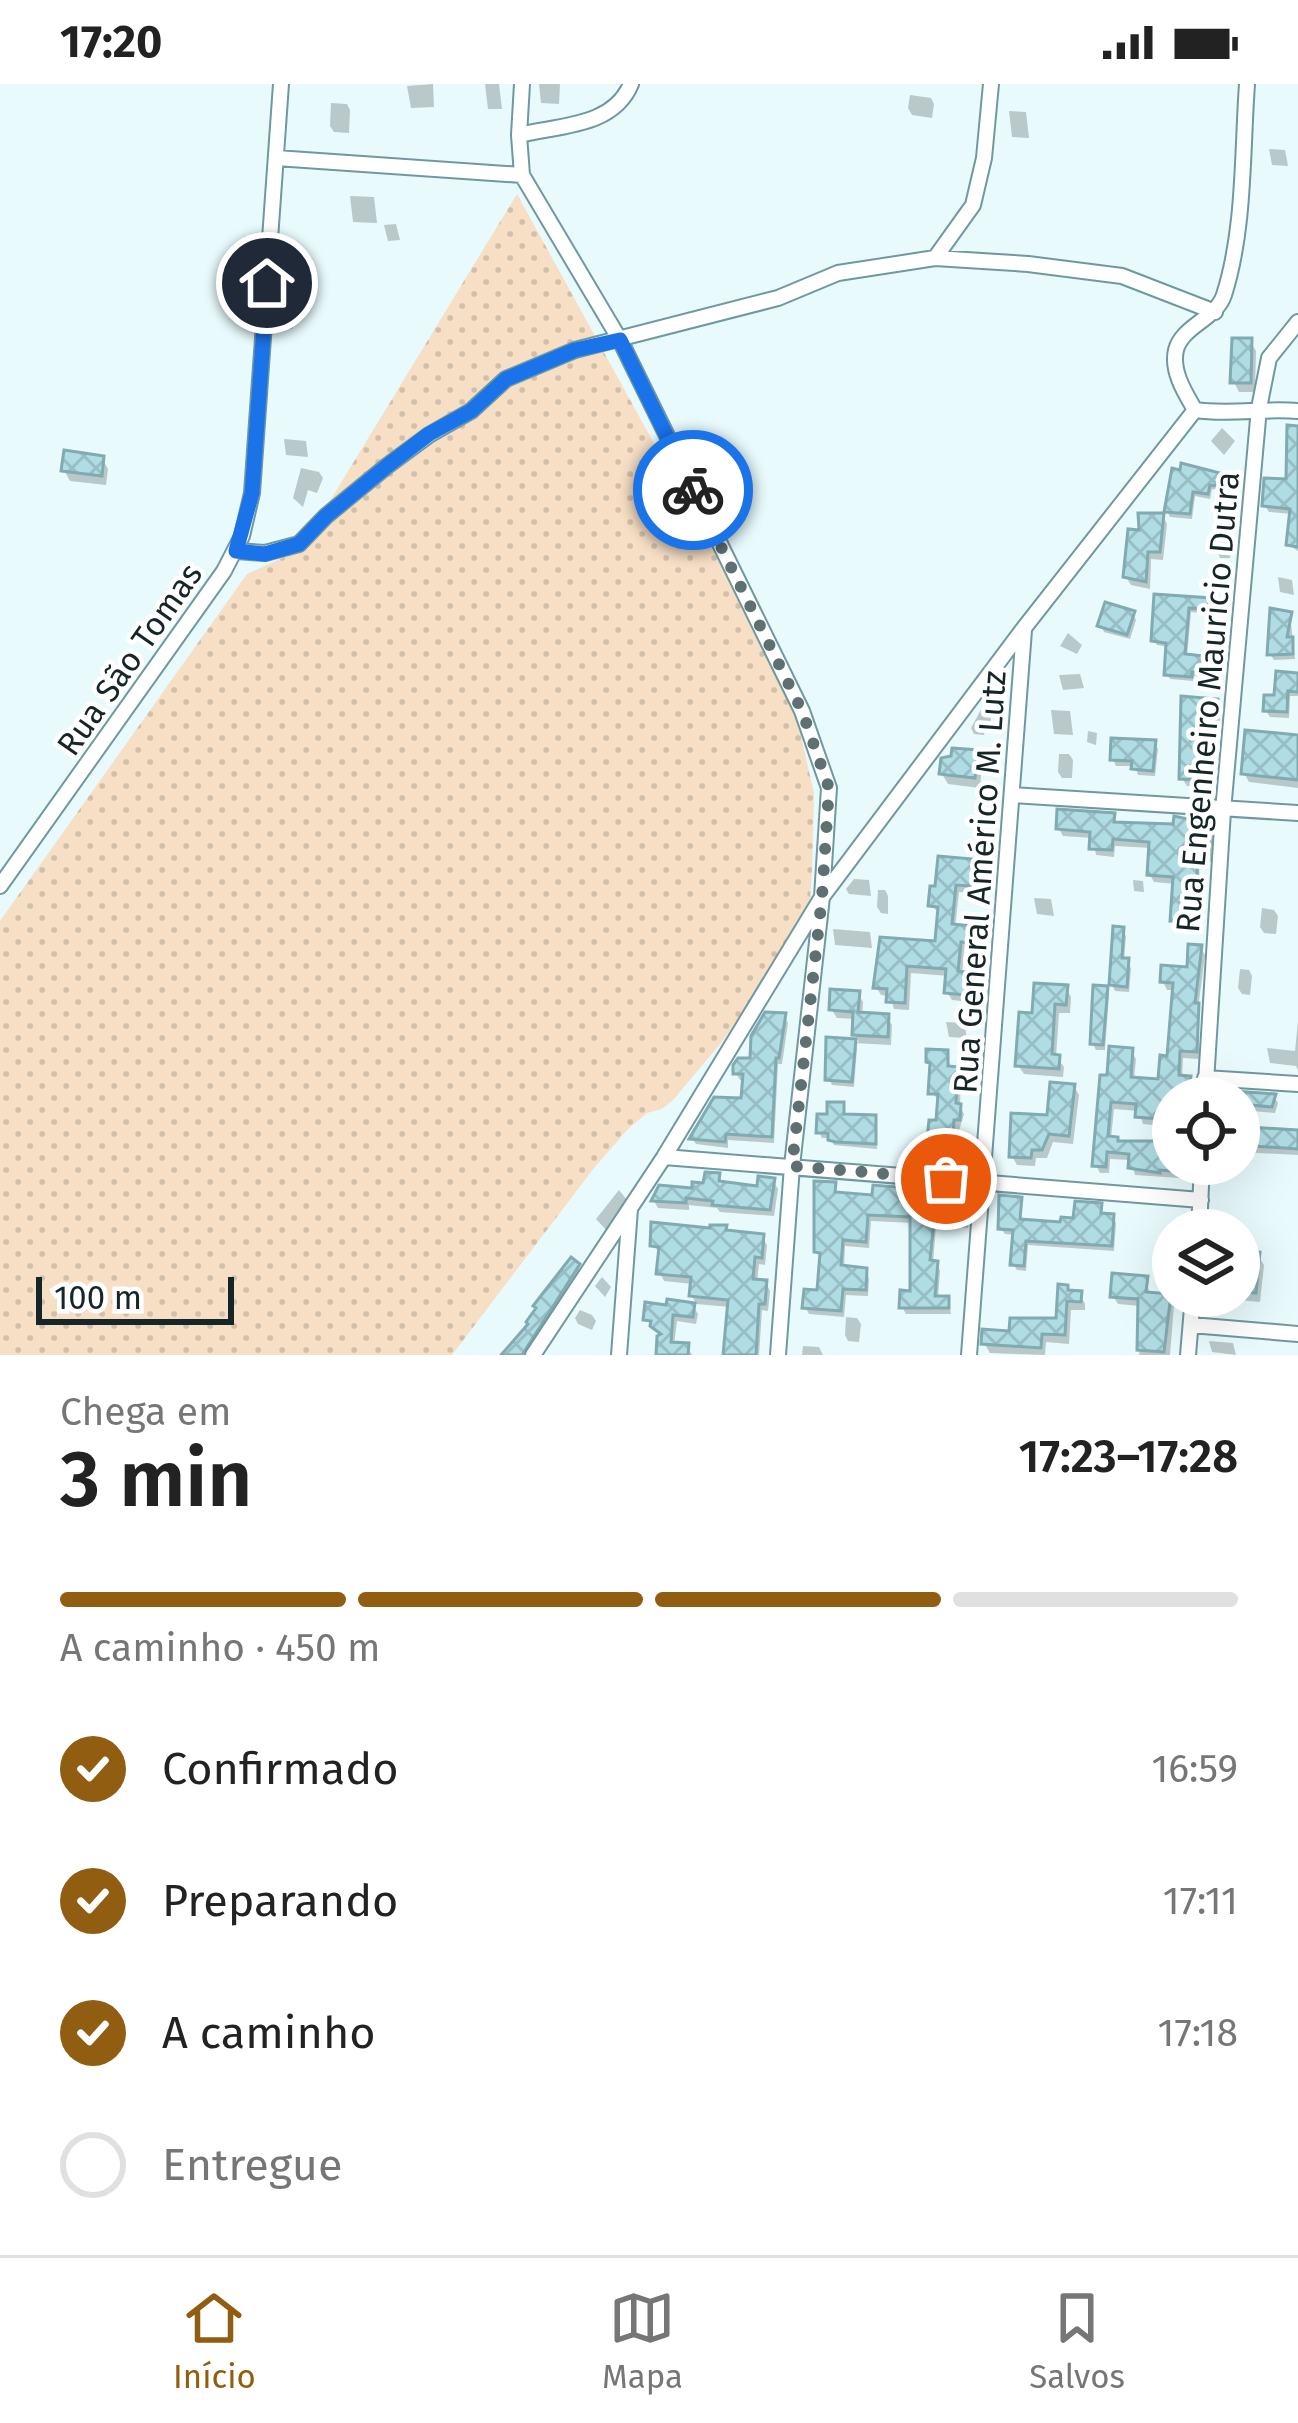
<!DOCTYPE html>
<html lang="pt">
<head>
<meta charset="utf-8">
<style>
  :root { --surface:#fff; --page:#f6f6f6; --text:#222; --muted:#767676; --line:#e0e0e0; --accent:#915d10 }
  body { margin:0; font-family:"Fira Sans",sans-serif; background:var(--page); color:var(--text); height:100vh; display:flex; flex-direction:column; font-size:45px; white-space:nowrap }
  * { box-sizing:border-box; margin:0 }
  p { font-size:39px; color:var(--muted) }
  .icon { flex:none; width:66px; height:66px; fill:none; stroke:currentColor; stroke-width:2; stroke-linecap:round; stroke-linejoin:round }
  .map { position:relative; height:1271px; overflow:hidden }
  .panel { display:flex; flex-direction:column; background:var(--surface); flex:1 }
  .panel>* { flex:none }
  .tools { position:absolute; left:1152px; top:993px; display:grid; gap:24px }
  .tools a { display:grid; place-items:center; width:108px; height:108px; border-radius:50%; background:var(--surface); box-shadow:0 12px 48px #0002; font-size:60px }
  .scale { position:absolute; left:36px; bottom:30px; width:198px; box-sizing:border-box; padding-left:12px; border:6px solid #152629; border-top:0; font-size:33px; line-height:42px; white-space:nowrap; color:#152629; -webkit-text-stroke:9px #fff; paint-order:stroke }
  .pin { position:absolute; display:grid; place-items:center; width:102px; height:102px; color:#fff; margin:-51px; border:6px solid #fff; border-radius:50%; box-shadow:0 3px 12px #0007 }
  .courier { position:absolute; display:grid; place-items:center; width:120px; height:120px; margin:-60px; border:9px solid #1a73e8; border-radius:50%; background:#fff; color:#222; box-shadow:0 3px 15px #0007 }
  .summary em { font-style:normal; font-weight:600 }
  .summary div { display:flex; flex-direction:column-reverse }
  .summary { display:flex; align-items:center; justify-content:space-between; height:204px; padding:0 60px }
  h1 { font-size:78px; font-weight:600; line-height:90px }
  .bar { display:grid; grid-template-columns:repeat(4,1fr); gap:18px 12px; align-content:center; height:144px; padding:0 60px }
  .bar i { height:15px; border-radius:9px; background:var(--line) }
  .bar .on { background:var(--accent) }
  .bar p { grid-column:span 4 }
  ol { padding:0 60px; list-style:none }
  li { display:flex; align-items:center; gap:36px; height:132px }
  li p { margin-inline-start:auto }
  li .icon { padding:12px; border-radius:50%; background:var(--accent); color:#fff; stroke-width:4 }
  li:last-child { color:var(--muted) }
  li i { width:66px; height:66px; border:6px solid var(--line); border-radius:50% }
  .status { display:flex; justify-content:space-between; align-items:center; height:84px; padding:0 60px; background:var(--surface); direction:ltr }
  .status svg { height:33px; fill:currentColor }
  .dock { display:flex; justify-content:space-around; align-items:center; height:168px; border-top:3px solid var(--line); background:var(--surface); font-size:33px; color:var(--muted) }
  .dock a { display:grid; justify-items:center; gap:6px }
  .dock .on { color:var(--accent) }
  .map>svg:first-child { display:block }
</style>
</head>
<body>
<div class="status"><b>17:20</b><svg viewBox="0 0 49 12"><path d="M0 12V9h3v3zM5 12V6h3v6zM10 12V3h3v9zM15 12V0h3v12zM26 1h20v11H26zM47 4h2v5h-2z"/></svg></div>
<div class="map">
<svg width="1298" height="1271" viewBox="0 0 1298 1271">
  <defs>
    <pattern id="grass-dots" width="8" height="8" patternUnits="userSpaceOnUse" patternTransform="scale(3)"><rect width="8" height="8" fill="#f6dfc5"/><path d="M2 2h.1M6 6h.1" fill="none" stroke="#d2bfa9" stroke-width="1.8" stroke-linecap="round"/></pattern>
    <pattern id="building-cross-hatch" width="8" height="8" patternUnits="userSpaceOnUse" patternTransform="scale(3)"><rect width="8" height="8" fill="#b0dde4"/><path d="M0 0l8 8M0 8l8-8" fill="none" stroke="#96bec4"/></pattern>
  </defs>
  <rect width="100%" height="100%" fill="#e8fafc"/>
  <!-- grass -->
  <path fill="url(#grass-dots)" d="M517,110l274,499 23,100 -2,77 -3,46 -88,127 -48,57 -11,9 -15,4 -19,16 -34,39 -142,187h-452v-434l247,-347 53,-24z"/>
  <!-- shadow -->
  <path fill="#0003" d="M433,0l1,23 -23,1 -4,-22z
    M485,0h14l3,25h-14z
    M539,0h21l-1,20 -18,-1z
    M910,11l21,3 3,6 -2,14 -20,-3 -4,-7z
    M331,19l16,1 3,6 -1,23 -15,-1 -4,-6z
    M1009,27l17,1 3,26 -17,-1z
    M1269,65l16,1 3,16 -16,-1z
    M350,112l24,1 3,26 -24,-1z
    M396,140l4,16 -12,1 -4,-16z
    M280,218l10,1 4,6 -2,20 -10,-1 -4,-6z
    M1250,257l6,10 -1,41h-16l-5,-10z
    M1222,344l13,13 -11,14 -13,-14z
    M1298,345v122l-9,-6 3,-31 -23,-2 -4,-6 24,-23z
    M284,355l22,2 2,16 -22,-2z
    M102,374l6,11 -2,16 -36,-4 -6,-11z
    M301,384l18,4 4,6 -6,15 -9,-3 -5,17 -10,-9z
    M1175,388l47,5 2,14 -12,-2 -2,10 -15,-3 -3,23 -22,-2 -3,-6z
    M1221,429h11l3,5 -5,40h-10l-2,-5z
    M1163,432l4,8 -4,36 -12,-1 -1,30 -19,-4 -5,-8 16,-44z
    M1278,493l14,3 2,15 -14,-3z
    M1157,513l52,4 2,13 -20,-2 -4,45 34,4 2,18 -29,-3 -1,5 -23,-2 -3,-5 2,-27 -12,-2 -3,-5z
    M1133,529l3,7 -6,19 -26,-7 -3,-7z
    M1290,531l5,44 -21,1 -4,-6z
    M1068,549l14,12 -5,9 -17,-8z
    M1080,590l4,14 -21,2 -4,-15z
    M1298,592v20h-8l-1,22 -19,-1 -4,-6z
    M1216,618l5,8 -5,39 -11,-1 -2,39 -16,-1 -5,-8z
    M982,624l9,7 -1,15 -5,-1 -1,6 -10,-1 -3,-6z
    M1051,626l19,1 3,24 -19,-1z
    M1088,647l9,2 -1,12 -9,-3z
    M1154,659l4,6 -3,27 -17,-1 -3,-9h-19l-3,-7z
    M1298,660v44l-49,-6 -5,-9z
    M976,669l6,11 -2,24 -32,-4 -6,-10z
    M1059,670h10l4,6 -1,18h-10l-4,-6z
    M1113,732l5,9 91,1 4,8 -1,28 -13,-1 2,68 -24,-2 -4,-7 3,-36 -22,-2 -4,-7 2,-27 -37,-2 -1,11 -18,-2 -3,-17 -30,-2 -4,-7z
    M971,778l5,9 -2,22 -15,-1 -4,36 17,1 5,9 -1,13 -12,-2 -2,26 15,1 5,9 -2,18 -28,-3 -5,-8 2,-16 -38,-3 -2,37 -15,-1 -4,-13 -9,-1 -5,-8 61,-43 3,-30 -9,-9z
    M854,795l15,1 2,16 -22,-2 -3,-5z
    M1133,796l10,1 1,11 -10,-1z
    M878,806h7l3,6v18l-7,-1 -4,-6z
    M1034,814l17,1 3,17 -17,-2z
    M1262,824l12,2 4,6 -2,18 -12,-1 -4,-6z
    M833,845l37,3 2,16 -37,-3z
    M1122,846l4,6 -2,25 7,7 -2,24 -14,-1 -3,-6z
    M1200,863l5,8 -7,54 1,50 -16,-1 -1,20 7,1 4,8 -1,11h-19v29l-30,-3 -4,-13 -25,-2 -3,30 8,5h48l6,20h21v15l-59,-4 -4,-15 -21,-1 -1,14h-9l-4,-8 13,-87 22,-27 5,8 -2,21 26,2 10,-23 5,-69h-8l-4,-8 26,-12z
    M1240,885l9,1 3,6 -2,19 -8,-1 -4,-6z
    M1066,904l5,9 -1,16h-11l-3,44 8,10 -1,10 -39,-3 -6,-9 17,-49z
    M1106,905l3,6 -4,55h-9l-3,-6z
    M858,910l5,8 -1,14 25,1 5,8 -1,20 -37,-2 3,5 -3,39 -22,-2 -3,-6 -1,-39 31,2 -4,-7 1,-16 -19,-1 -5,-8z
    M784,932l4,7 -6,41h-4l-4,79 -46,-3v8l-32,-4 -4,-6 52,-37 1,-21h-5l-4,-7 16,-12z
    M1298,937v49l-2,-4 -26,-3 -3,-15 28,3z
    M946,938l18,1 3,15 -18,-1z
    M947,969l4,16 5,1 5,8 -1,28 4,8 -8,27 -11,-1 -1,7 -9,-1 -5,-7 9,-15 2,-23 -10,-8 2,-24 -4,-7z
    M1074,1002l5,9 -6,49 -20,-2 -6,16h-11l-1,8 -18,-1 -5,-9z
    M1274,1013l4,6 -3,10 -23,-2v19l46,3v22l-59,-3v-54h-4z
    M842,1021l4,12 29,1 2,31 -43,-4 -4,-7h-8l-3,-6z
    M718,1092l5,8 36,5 14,-8 5,8 -4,27 -54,-4 -3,-4 -28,-3v5l-31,-2 -4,-7 52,-14z
    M835,1101l3,10h128l4,7 -2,26 -32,-2 -3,37 7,7 -2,29h10l3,15h-45l-4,-7 11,-13v-71l-42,-2 -2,27 -24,-2 -1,23 21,2 4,7 -1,18 -22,-1 -2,22 13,1 4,6 -2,18 -11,-1 -3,-6 1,-18 -37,-3 -4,-7 14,-14 2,-34 -4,-7z
    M619,1106l8,10 -19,32 -12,-13z
    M1020,1116l2,22 41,3 37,-19 3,10 10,1 3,6 -2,28 -86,-6 -2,26 -9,-1 -4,-6 2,-29 -10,-1 -4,-5z
    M725,1144l3,5 34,4 5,8 -2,20 -6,-1 -2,18 9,1 4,8 -2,20 -6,-1 -3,45h-33l4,-48 -34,-3 -4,-8 1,-12 -29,-3 -4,-8 2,-19 -9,-8z
    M1239,1169l19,2 6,10 -4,37 -21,-2 -2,-4z
    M577,1182l4,7 -54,82h-22z
    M602,1193l9,10 -6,10 -10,-11z
    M1146,1195l4,17 20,1 4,8 -4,50h-31l2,-49 -23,-2 -5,-8z
    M1069,1209l11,1 5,10v6h-14l-2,34 -23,-2 -1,13 -55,-2 -6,-10 75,-22z
    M693,1222l5,8 -2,10 -19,-3 -3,24 13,1 5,9h-33l1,-19 -14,-17z
    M580,1226l12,5 4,6 -4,9 -14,-6 -3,-6z
    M1209,1257l24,2 3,12 -24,-3z
    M803,1262l16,1 4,8h-21z"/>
  <!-- building -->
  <path fill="url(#building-cross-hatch)" stroke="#81aab1" stroke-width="3" d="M1232,254h20l-1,45h-21z
    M1287,341l11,1v121l-12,-2 4,-36 -28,-3 2,-28 22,1z
    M64,366l40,6 -2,20 -41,-5z
    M1181,379l43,11 -2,13 -12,-2 -2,9 -15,-2 -3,22 -26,-2 8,-44 8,2z
    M1138,429h26l-4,39h-12l-2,30 -23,-5 5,-48 11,1z
    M1154,510l57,4 -1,12 -21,-2 -4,46 38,4 -2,17 -29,-3v5l-28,-2 2,-32 -15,-2z
    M1105,518l30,9 -8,24 -30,-9z
    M1270,524l22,4 -5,25h6v17l-26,1z
    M1276,587l22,2v19l-10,-1 -1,21 -24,-1 1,-16h10z
    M1181,612l37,3 -5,43 -11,-1 -2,39 -21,-1z
    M1245,646l53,5v45l-57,-6z
    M1111,654l45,2 -3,31 -22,-2 1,-8 -22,-1z
    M952,664l26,2 -3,28 -36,-4 2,-16 10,-2z
    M1057,725l58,4 -1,9 59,2 1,-8 37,8 -2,31h-12l1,67 -28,-1 3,-44 -26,-2 2,-33 -36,-3 -1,11 -23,-1 1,-17 -34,-3z
    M938,772l35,3 -2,27 -15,-1 -4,39 22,2 -2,17 -11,-1 -3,29 21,3 -3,22 -32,-3 2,-24 -39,-3 -2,37 -19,-1 1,-13 -14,-1 7,-51 55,4 3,-34 -10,-1 2,-20h5z
    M1113,842l11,1 -2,31h7l-2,29 -18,-2z
    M1188,860l14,1 -7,58h4l-2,49 -17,-1 -1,24 12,1 -4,22h-14v22l-38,-3 1,-13 -25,-2 -3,34 10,1v4h50l5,30 -13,-1v3l-32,-5 1,-14 -22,-2 -1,15 -14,-1 8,-91h7l2,-29 24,2 -2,29 27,2 2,-24 7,1 6,-73 -13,-1 1,-17 26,2z
    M1034,899l34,2 -2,20 -11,-1 -3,50 8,1 -1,14 -44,-3 4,-54 13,1z
    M1093,901l15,1 -5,59 -13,-1z
    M830,905l30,2 -2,21 31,2 -1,23 -36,-2 1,-23 -24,-2z
    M765,928l21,1 -7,45h-3l-4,79 -46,-3 -1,8 -36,-3 25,-42 27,1 2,-24h-10v-9l5,-7h12l1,-22z
    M826,953l30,2 -4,43 -27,-2z
    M926,965l22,1v16l10,1 -2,36 5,1 -1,16h-6l-1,14 -11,-1 -1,7 -14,-1 2,-19h7l2,-26h-10l2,-31 -4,-1z
    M1050,998l25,2 -6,52 -20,-2 -7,16h-10l-1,8 -22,-1 2,-44 36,2z
    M1233,1007l43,3 -4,13 -22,-2 -1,22 49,3v19l-59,-4v-47h-7z
    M827,1018h17v12l32,1v29l-40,-2 -8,-2v-7h-12l1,-19h10z
    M705,1088l15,1 -1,8 38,5 1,-10 17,2 -5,32 -58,-5 1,-4 -27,-3v5l-35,-2 8,-16 33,3v-6l11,1z
    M814,1097l22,1 -1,10 37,3 1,-10 95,8 -3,29 -31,-2 -4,40 8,1 -3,35h14v12h-50l1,-18 10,1v-74l-42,-2 -2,27 -23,-2 -2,25 26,3 -1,22 -23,-1 -2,22 -39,-3 2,-19 13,1 3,-37 -6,-1z
    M999,1111l23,2 -2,22 40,3 1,-5 12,1 2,-17 27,2 -1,10 13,1 -2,32 -86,-5 -2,25 -14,-1 3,-35 -15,-1z
    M651,1138l59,6v-3h17l-1,5 38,4 -2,24 -7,-1 -2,22 14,1 -2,24h-6l-3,51h-33l5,-55 -39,-4 2,-19 -35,-3 3,-27 -9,-1z
    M1239,1166l21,2 -4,41 -17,-2z
    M571,1173l9,7 -58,91h-21l27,-31 -2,-2 10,-14 -3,-2z
    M1112,1189l36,3 -2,16 25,2 -7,58 -27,-2 1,-51 -28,-2z
    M1058,1200l10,1v5l14,1 -1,11 -14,-1 -2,34 -23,-1 -1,14 -60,-4 1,-15 27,2 1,-13h46z
    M667,1215l28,4 -2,14 -20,-2 -2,27 18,1 -1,12h-32l1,-19 4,-2 -11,-8 1,-5 -8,-1 2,-18 21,3z"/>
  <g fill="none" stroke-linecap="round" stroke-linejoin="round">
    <defs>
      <path id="minor" d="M631,0c-18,43 -71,41 -112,51l3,40 98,165 182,371 27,77 -7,109 -30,269 -14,189
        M519,51l3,-51
        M276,74l246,17
        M935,174l38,-53 11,-47 7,-74
        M1195,326c-10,-17 -24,-39 -19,-60 6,-24 40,-31 48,-55 21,-66 18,-142 23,-211
        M1195,326c34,5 68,-2 103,1
        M237,467l28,2 34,-9 27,-28 61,-50 42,-31 42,-24 35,-32 69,-29 203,-52 60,-25 97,-15 93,6 94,12 93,36
        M1013,711l285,18
        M0,802l224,-315 18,-35 10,-43 29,-409
        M1205,994l93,6
        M1205,1014l18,-287 36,-403 10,-50 29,-36
        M664,1073l537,43
        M1199,1146l3,-66
        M1191,1241l107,9
        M533,1271l131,-198 158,-260 202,-269 171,-218
        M619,1271l11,-146
        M969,1271l55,-725
        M1188,1271l5,-59"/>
    </defs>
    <!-- minor casing -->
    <use href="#minor" stroke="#6f999f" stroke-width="18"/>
    <!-- minor -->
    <use href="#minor" stroke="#fff" stroke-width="14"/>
  </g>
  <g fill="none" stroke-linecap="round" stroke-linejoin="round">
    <!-- done -->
    <path stroke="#5f7073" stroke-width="12" stroke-dasharray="0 21.6" d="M693,406l109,221 27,77 -7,109 -30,269 154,13"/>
    <!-- route -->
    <path stroke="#1a73e8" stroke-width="15" d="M267,199l-15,210 -16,58 29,3 34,-10 27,-28 61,-50 42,-32 42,-23 35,-32 69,-29 45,-10 73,150"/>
  </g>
  <g text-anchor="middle" stroke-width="9" stroke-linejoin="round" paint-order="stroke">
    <!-- street labels -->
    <g font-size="33" fill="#152629" stroke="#fff">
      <text transform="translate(129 575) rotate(-55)" y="12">Rua São Tomas</text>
      <text transform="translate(1207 618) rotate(-85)" y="12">Rua Engenheiro Mauricio Dutra</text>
      <text transform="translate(979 798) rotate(-86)" y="12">Rua General Américo M. Lutz</text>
    </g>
  </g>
</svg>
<div class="tools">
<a><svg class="icon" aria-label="locate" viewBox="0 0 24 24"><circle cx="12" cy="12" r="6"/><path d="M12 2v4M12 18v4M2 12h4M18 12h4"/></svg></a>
<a><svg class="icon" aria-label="layers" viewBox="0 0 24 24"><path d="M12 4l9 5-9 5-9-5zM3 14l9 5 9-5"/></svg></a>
</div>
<div class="scale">100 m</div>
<div class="pin" style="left:946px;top:1095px;background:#ea580c"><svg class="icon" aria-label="bag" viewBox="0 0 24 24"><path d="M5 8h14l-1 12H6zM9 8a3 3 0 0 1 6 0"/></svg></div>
<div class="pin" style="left:267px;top:199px;background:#1f2937"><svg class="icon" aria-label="home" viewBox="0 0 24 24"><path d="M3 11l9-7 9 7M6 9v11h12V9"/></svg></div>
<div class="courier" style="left:693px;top:406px"><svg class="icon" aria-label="bike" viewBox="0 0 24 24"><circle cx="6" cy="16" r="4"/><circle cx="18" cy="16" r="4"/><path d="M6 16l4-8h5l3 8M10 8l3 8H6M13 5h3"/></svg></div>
</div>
<section class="panel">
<div class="summary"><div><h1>3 min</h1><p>Chega em</p></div><em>17:23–17:28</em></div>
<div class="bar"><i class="on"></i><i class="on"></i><i class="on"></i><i></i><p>A caminho · 450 m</p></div>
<ol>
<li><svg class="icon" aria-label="check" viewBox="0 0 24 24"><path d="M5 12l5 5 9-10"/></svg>Confirmado<p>16:59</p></li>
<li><svg class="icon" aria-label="check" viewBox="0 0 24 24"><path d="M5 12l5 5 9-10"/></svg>Preparando<p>17:11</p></li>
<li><svg class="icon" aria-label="check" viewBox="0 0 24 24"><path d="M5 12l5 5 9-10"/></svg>A caminho<p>17:18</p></li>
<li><i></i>Entregue</li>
</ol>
</section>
<nav class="dock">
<a class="on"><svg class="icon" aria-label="home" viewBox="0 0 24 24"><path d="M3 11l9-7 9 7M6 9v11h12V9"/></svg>Início</a>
<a><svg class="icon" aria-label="map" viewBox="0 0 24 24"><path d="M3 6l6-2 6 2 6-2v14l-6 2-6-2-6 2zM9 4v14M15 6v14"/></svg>Mapa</a>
<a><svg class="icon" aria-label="saved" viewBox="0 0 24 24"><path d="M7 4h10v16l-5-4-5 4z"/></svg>Salvos</a>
</nav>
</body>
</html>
